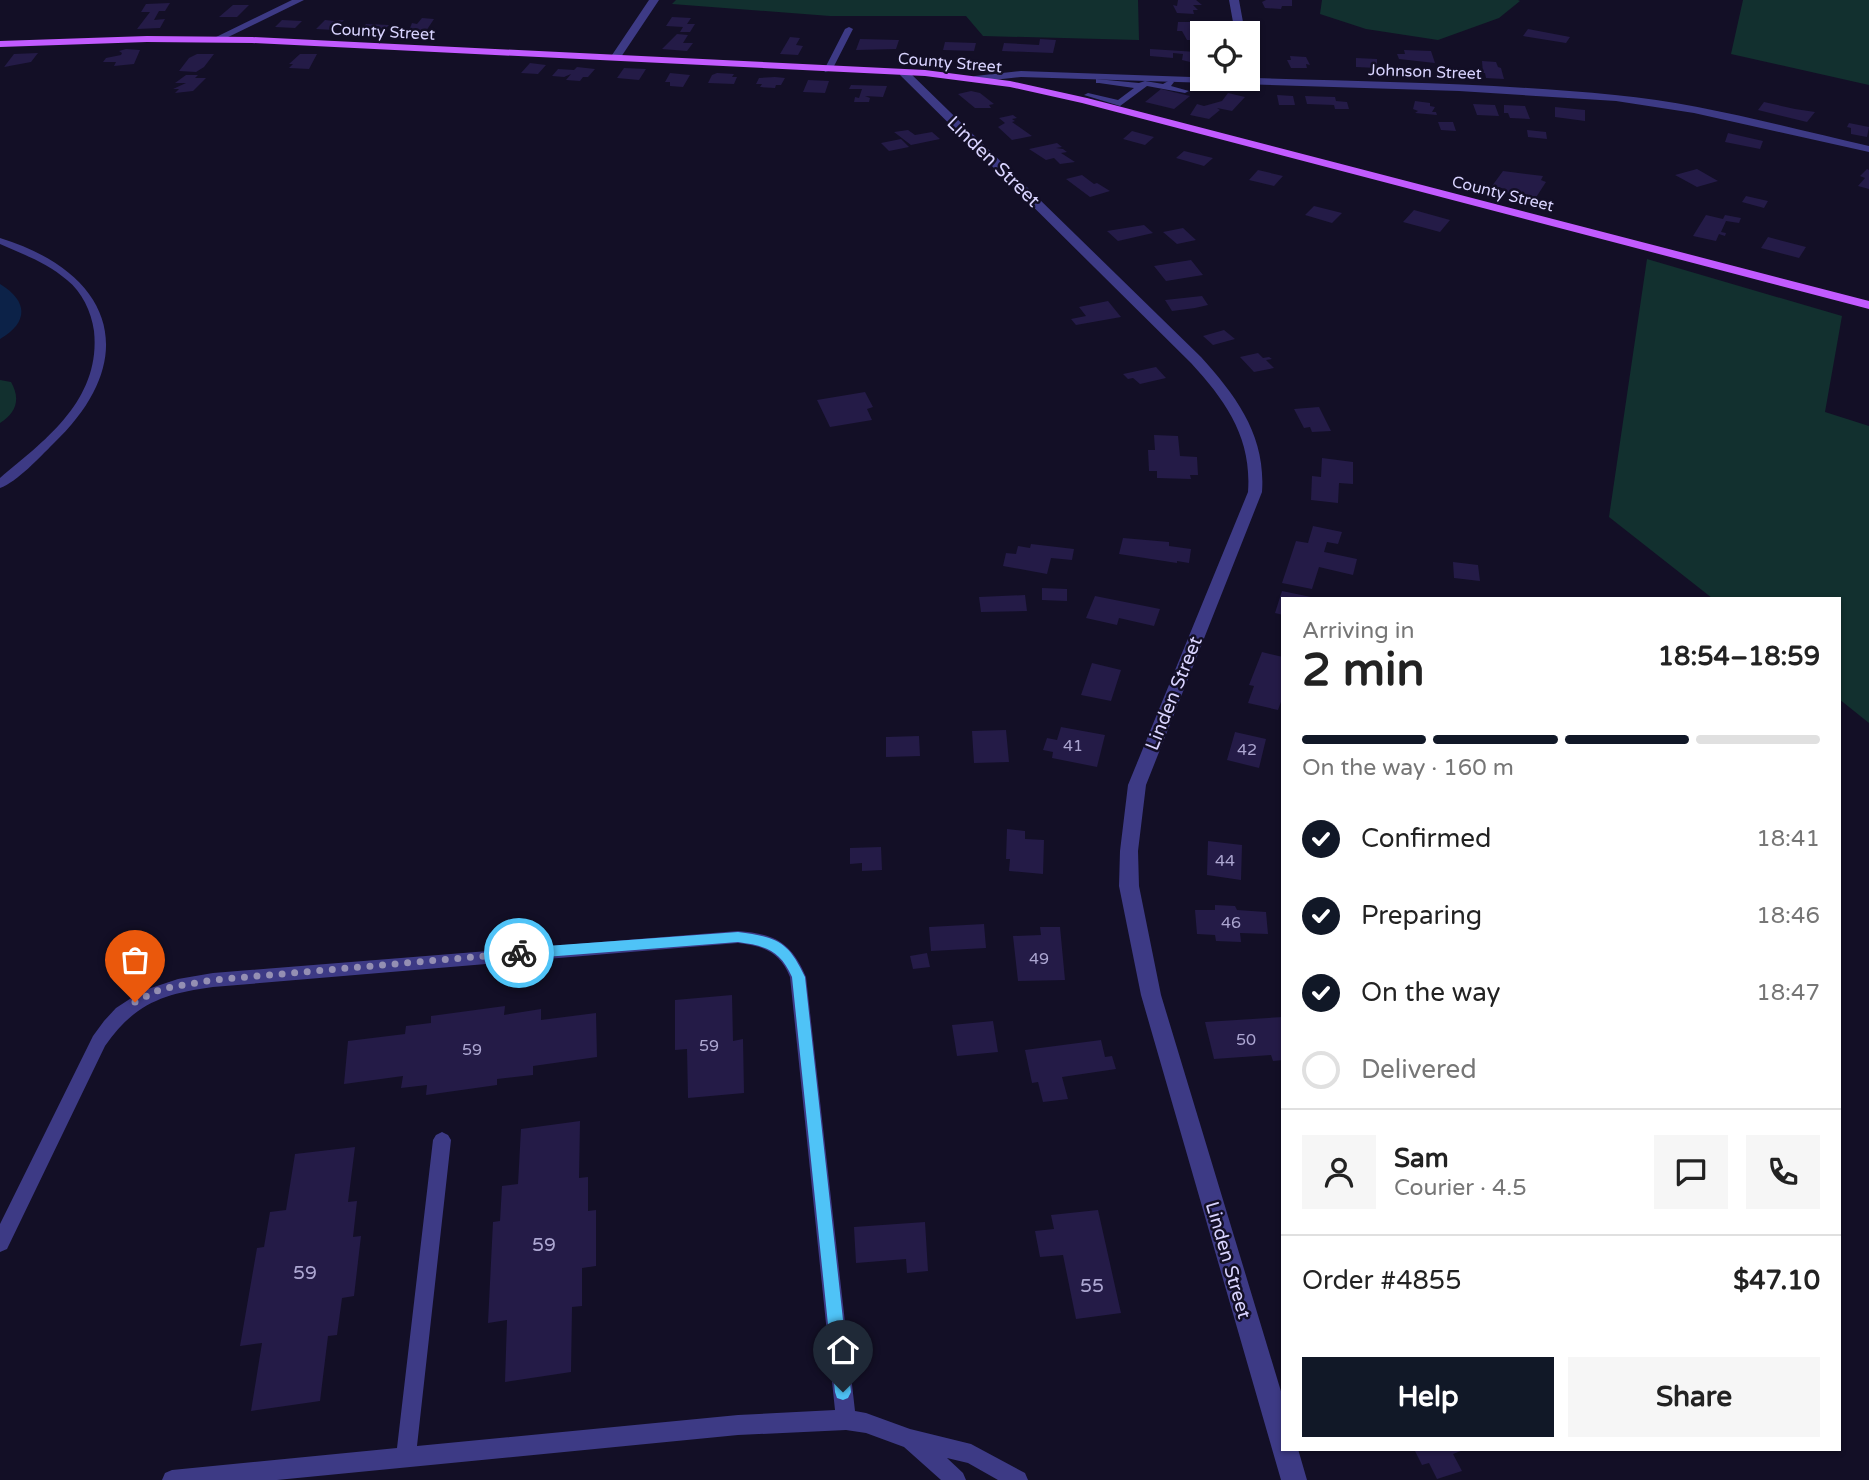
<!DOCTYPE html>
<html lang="en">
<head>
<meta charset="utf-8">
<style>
  :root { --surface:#fff; --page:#f6f6f6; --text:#222; --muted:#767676; --line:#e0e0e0; --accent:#111827 }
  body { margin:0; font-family:"Varela Round",sans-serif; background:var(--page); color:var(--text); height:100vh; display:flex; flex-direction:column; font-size:26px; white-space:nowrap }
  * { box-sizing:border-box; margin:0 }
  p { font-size:23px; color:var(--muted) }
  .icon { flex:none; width:38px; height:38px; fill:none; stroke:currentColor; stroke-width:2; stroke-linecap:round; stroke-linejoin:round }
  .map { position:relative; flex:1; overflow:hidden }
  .sheet { position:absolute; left:1281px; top:597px; width:560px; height:854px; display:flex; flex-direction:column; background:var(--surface); border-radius:0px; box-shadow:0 2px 5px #0004 }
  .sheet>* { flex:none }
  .tools { position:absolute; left:1190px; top:21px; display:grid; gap:14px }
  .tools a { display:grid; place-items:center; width:70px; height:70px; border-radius:0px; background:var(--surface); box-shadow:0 2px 5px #0004; font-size:35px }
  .pin { position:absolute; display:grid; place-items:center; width:60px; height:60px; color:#fff; margin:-72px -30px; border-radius:50% 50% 50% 0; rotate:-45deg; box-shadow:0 0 7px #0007 }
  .pin .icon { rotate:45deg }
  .courier { position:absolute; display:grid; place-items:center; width:70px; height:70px; margin:-35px; border:5px solid #4fc3f7; border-radius:50%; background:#fff; color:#222; box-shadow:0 2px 9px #0007 }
  .overview em { font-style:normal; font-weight:700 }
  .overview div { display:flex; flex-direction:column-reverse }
  .overview { display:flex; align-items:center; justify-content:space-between; height:119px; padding:0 21px }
  h1 { font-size:46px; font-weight:700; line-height:52px }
  .bar { display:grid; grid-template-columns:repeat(4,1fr); gap:10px 7px; align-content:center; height:84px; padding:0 21px }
  .bar i { height:9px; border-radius:5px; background:var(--line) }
  .bar .current { background:var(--accent) }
  .bar p { grid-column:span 4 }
  .line { display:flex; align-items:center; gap:18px; padding:0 21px; border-top:2px solid var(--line) }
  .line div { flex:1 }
  .round { display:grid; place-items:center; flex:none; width:74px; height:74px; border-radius:0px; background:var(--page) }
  ol { padding:0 21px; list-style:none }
  li { display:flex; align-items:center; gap:21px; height:77px }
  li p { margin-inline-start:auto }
  li .icon { padding:7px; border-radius:50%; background:var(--accent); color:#fff; stroke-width:4 }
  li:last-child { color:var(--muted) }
  li i { width:38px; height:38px; border:4px solid var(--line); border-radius:50% }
  .button { display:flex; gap:14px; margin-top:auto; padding:14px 21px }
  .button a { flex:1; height:80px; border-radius:0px; background:var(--accent); color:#fff; font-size:28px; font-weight:700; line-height:80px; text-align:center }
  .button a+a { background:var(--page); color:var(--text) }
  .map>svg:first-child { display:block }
</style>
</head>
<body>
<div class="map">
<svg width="1869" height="1480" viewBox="0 0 1869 1480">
  <rect width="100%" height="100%" fill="#130f26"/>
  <!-- green -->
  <path fill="#12302f" d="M676,0h462l1,40 -156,-4 -17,-20h-136l-158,-12z
    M1322,0h196l2,1 -21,17 -61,22 -72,-11 -46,-15z
    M1743,0h126v85l-138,-31z
    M1647,259l195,57 -17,96 44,14v297l-30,-24v-101h-127l-103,-81z
    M0,380l11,2c10,17 5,31 -11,41z"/>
  <!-- water -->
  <path fill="#0c2248" d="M0,284c28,17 29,38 0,55z"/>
  <!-- building -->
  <path fill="#241b47" d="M1178,0h18l6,5h-9l5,5h-5l1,4 -17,-1 -4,-8 4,1z
    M1266,0h26v6h-10l-1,3 -16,-1 -3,-6z
    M170,3l-5,8h-6l-5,9 11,-1 -5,9 -23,1 13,-17h-9l5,-8z
    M233,5h16l-12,12h-18z
    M672,17l19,1 -4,6h8l-5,8h-10l3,-5 -17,-1z
    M422,18l12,1 -10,15 -16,-1 4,-10 5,1z
    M282,20l20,1 -7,7 -20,-1z
    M325,20l9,1 10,-1 -10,10 -18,-1z
    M1178,22h17l5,9h8v2h-6v7h-15l-5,-9h-5z
    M366,24l23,1 -7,7 -22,-1z
    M1528,29l42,8 -4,6 -43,-7z
    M677,34l11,1 -5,8h10l-6,8 -25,-2z
    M790,37l10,1 -4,7 7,1 -5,9 -18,-1z
    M860,39l39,1 -3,9 -40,1z
    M1040,39l16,1 -3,13 -51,-2 2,-8 35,2z
    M945,42l31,1 -2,8 -31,-1z
    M126,49l14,1 -6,14 -20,2 2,-4h-13l3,-4 15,-3 1,-2 -3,-2z
    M1150,49l47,3v3h5v10l-20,-5 1,-6 -10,-1v5l-23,-2z
    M1404,50l27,1 4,12 -36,-4 -2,-5h8z
    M38,53l-7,9 -27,5 10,-13z
    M197,54h17l-10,13 -8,5 -17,-1 10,-13z
    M300,54h17l-8,15 -20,-1 4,-4h-4z
    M1290,56l16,1 4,8 -4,-1 1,4h-16l-4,-8h4z
    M1356,58l21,1v9l-21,-1z
    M1482,61l14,1 2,5 3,1 3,11 -18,-1 -1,-5h-2z
    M530,63l16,2 -8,9 -17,-1z
    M577,67l18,2 -7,8h-5l-3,4 -14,-1 5,-6 -7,3 -12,-1 6,-7 16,1z
    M624,68l22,1 -7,11 -22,-2z
    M670,73l20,2 -7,12 -13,-1v-4h-5z
    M717,73l17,1 -2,3h5l-3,7 -26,-1 4,-8z
    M186,75h12l-3,3h11l-13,13 -18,2 4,-4h-6l13,-6h-11z
    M775,77l10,1 -4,7h-5l-1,3 -15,-1 2,-3h-6l3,-6z
    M808,80l21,1 -4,12 -22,-1z
    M851,85l36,1 -4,11 -18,-1 5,2 -1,4h-15l1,-5 4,1 3,-9h-13z
    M1161,89l29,7 -16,13 -29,-7z
    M971,91l9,2 14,11 -5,1 2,3h-16l-17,-14z
    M1228,93l17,4 -13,14 -15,-3 3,2 -11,9 -19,-4 7,-11 7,2 18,-5z
    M1277,95l16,1 2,9h-16z
    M1305,96l30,1 1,4 11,1 2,7h-14l-1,-4 -27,-1z
    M1415,101l15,2v3l5,1 -3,5h4l1,3 -22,-2 3,-2 -5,-2z
    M1764,102l31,7 20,3 -8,10 -49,-12z
    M1473,104l22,1 4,11 -22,-1z
    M1504,105l21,1 5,13 -20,-1 -2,-5h-4z
    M1555,107l30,3v11l-30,-4z
    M1013,115l4,3 -5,1 3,2 -3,1 20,14 -20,4 -14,-13 7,-4 -6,-5z
    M1438,122h15l3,9 -15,-1z
    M1849,123l20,4 -2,10 -16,-3v-6l-4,-1z
    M908,130l7,5 17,-3 8,7 -29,6 -17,-13z
    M1527,130l19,2 1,7 -19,-2z
    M1132,131l22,6 -9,8 -22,-6z
    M1728,133l35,8 -3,8 -35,-7z
    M901,139l8,8 -20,4 -8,-8z
    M1057,143l5,4 -6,1 7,1 4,3 -6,1 14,9 -15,2 -6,-6 -8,2 -17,-11z
    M1184,151l29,7 -9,8 -28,-8z
    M1697,169l21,12 -21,6 -22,-12z
    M1867,169l2,1v19l-11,-3 7,-8 -5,-2z
    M1258,170l25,6 -9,10 -25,-6z
    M1503,171l40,5 -2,4 5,2 -11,17 -31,-7 2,-3 -14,-3z
    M1082,175l12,9 3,-1 13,8 -20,6 -24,-18z
    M1746,196l22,5 -4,7 -22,-6z
    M1314,206l28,7 -10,10 -27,-8z
    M1414,210l36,10 -10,12 -37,-10z
    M1706,215l17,4 2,-4 16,3 -2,5 -13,-2 -5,11 5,1 -1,3 -6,-2 -3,7 -23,-5z
    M1144,225l9,8 -35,8 -11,-10z
    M1183,228l13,12 -19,4 -14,-12z
    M1768,237l38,10 -7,11 -38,-10z
    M1191,260l12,15 -37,6 -12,-15z
    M1202,296l6,9 -13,3 -23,3 -7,-11z
    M1108,301l13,16 -45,8 -5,-6 15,-3 -7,-9z
    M1224,330l11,9 -22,6 -10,-9z
    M1258,353l5,5 6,-1 3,2 -6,1 8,8 -20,4 -14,-15z
    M1156,367l10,11 -26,6 -7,-6 -5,1 -5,-5z
    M865,392l8,15 -6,2 5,11 -42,7 -13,-27z
    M1319,407l12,24 -19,1 -2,-5 -6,1 -10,-19z
    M1154,435l24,1 2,20 17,1 1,18h-8l1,4 -34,-1v-7h-8l-1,-21h7z
    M1322,458l31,4v22l-14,-1 -1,20 -27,-3 1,-24 9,1z
    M1313,526l29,6 -4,12 -11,-2 -3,10 33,7 -4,16 -34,-8 -7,22 -30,-6 14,-42 12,2z
    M1123,538l46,4v4l22,3 -2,14 -12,-2v2l-58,-9z
    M1031,544l43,5 -2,11 -21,-2 -4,16 -44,-8 3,-13 10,1 2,-8 12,2z
    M1453,562l25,3 2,16 -26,-3z
    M1042,588l25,1v12l-25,-1z
    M1282,591l29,6v1h-28v17l-8,-2z
    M1025,595l2,16 -46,1 -2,-15z
    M1095,596l65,13 -6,17 -35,-8 -2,7 -31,-7z
    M1262,652l21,5v39l-5,14 -30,-7 6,-17 -5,-1z
    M1092,663l29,7 -10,31 -30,-6z
    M1061,727l44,8 -8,32 -45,-9 1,-6 -10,-2 4,-12 10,2z
    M1006,730l3,32 -35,1 -2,-32z
    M1235,732l31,7 -7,29 -32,-8z
    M919,736l1,20 -34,1v-20z
    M1007,829l18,2v8l19,1 -1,34 -34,-3 1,-12h-4z
    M1208,841l34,4 -1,35 -34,-5z
    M881,847l1,23 -20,1v-8l-12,1v-16z
    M1215,905l20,1 2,4 29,2 2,22 -28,-1 1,9 -25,-1 -1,-6 -18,-1 -2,-24h20z
    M984,924l2,24 -55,3 -2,-24z
    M1040,927h20l5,53 -47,1 -5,-45 28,-1z
    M927,953l3,14 -17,2 -3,-13z
    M732,995l1,46 10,-2 1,54 -56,5 -1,-49 -12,1v-50z
    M505,1006l-1,9 37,-6v11l55,-7 1,44 -64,9v9l-36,4v6l-71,10 1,-10 -26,3 2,-12 -59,8 4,-43 57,-7 1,-8 25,-3v-7z
    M1283,1017v43l-10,1 -2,-6 -57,4 -9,-37z
    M993,1021l5,31 -41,4 -5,-31z
    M1101,1040l4,17 7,-1 4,13 -54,8 6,22 -25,3 -5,-20 -6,1 -7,-33z
    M580,1121l-1,57 9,-1v34l8,-1v56l-14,2v38l-10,1 -1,65 -66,10 2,-62 -19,3 5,-101 7,-1 2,-35 16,-2 3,-55z
    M355,1147l-7,55 9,-1 -4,36 8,-1 -7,60 -12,2 -5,37 -9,1 -8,65 -69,10 11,-68 -22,3 17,-98 7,-1 6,-35 16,-2 9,-56z
    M1098,1210l23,103 -45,6 -13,-64 -23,2 -5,-26 19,-2 -3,-14z
    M925,1222l3,49 -21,2 -1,-14 -50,4 -2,-36z
    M1414,1449h52l-13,5 9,17 -25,8 -8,-16 -7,2z"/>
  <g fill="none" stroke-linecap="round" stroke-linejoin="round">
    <!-- service -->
    <path fill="#3d3a85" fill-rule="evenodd" d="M849,27l4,2 -21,41 -7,2 -1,-2 21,-41z
      M1096,79l43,4 6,-2 18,3 7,-4 4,2 -3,4 18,5 -4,2 -38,-7 -27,20 -36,-11 4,-2 30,7 16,-12 -35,-5h-3z
      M0,238c114,35 143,121 53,206 -13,13 -36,38 -53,44v-10c47,-39 101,-79 94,-147 -3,-20 -12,-39 -27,-51 -20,-17 -44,-26 -67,-36z
      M738,931c37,3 53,11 68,46l49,434 11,2 44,16 61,15 54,29 3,7h-30l-30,-17 -21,-5 16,15 3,7h-25l-37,-33 -38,-14 -20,-3 -108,5 -461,45h-115l3,-7 7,-3 225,-22 36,-308 3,-5 6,-3 6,3 3,5 -34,306 321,-31 97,-5 -45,-433c-10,-25 -26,-31 -52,-34l-525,44c-50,7 -78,16 -108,59l-98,203 -7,3v-28l93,-188 11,-15 12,-13 26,-17 36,-12 35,-6z"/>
    <!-- minor -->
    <path fill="#3d3a85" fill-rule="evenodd" d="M1229,0h10l6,33h-10z
      M1248,60l5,3 2,15c120,4 240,5 360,17 85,8 170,32 254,51v6l-175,-39 -78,-12 -157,-10 -438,-14 -46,5 -5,-3 5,-3 46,-5 227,8z
      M900,71h8l293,286c36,40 65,79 61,135l-116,293 -8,66 1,35 22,109 122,403v51h15l9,31h-26l-140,-485 -22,-109 1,-35 8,-66 120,-293c4,-54 -22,-91 -57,-129l-291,-288z"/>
    <!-- tertiary -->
    <path fill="#3d3a85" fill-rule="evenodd" d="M292,0h12l-84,41 -8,-2z
      M649,0h10l-40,60h-8l-1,-2z"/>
    <!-- primary -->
    <path fill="#c25bff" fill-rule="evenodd" d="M147,36l105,1 673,33 85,11 77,17 782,203v8l-787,-206 -72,-16 -85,-11 -673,-33 -105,-1 -147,5v-6z"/>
  </g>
  <!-- route -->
  <path fill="#4fc3f7" d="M738,932c38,5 50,8 67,45l46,415 -3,6 -5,2 -6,-2 -2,-6 -43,-415c-12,-27 -26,-31 -54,-35l-219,17 -6,-6 6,-5z"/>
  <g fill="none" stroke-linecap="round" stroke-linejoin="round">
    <!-- done -->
    <path stroke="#948fb3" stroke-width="7" stroke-dasharray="0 12.6" d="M135,1002l26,-13 52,-9 306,-27"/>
  </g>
  <g text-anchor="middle" stroke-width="5" stroke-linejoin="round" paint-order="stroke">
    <!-- far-street labels -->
    <g font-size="16" fill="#d9d4ff" stroke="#130f26">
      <text transform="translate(383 31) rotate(3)" y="6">County Street</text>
      <text transform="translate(950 62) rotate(5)" y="6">County Street</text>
      <text transform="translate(1425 71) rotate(2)" y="6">Johnson Street</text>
      <text transform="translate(1503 193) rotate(14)" y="6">County Street</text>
    </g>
    <!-- number labels -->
    <g font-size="16" fill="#aca6d1">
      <text x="1073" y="751">41</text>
      <text x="1247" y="755">42</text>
      <text x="1225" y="866">44</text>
      <text x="1231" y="928">46</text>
      <text x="1039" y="964">49</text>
      <text x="1246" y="1045">50</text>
      <text x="709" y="1051">59</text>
      <text x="472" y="1055">59</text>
    </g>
    <!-- street labels -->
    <g font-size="19" fill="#d9d4ff" stroke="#130f26">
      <text transform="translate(994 161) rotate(44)" y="7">Linden Street</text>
      <text transform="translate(1173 693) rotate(-68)" y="7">Linden Street</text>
      <text transform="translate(1229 1260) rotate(74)" y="7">Linden Street</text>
    </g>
    <!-- near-number labels -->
    <g font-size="19" fill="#aca6d1">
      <text x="544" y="1251">59</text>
      <text x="305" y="1279">59</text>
      <text x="1092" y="1292">55</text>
    </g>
  </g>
</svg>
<div class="tools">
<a><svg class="icon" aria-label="locate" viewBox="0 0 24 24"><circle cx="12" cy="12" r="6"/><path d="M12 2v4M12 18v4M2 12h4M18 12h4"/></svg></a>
</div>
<div class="pin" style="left:135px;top:1002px;background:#ea580c"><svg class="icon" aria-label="bag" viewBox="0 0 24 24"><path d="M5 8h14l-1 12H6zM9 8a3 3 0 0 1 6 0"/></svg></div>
<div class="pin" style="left:843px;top:1392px;background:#1f2937"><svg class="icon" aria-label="home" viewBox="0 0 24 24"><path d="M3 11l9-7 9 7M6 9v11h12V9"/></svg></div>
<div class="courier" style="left:519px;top:953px"><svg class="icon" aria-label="bike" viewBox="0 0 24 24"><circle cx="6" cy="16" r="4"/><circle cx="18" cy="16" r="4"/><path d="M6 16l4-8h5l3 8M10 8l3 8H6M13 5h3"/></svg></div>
<section class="sheet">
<div class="overview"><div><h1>2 min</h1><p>Arriving in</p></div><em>18:54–18:59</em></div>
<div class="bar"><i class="current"></i><i class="current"></i><i class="current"></i><i></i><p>On the way · 160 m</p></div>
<ol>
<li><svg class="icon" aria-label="check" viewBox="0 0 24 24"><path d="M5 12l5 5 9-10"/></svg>Confirmed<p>18:41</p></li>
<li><svg class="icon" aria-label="check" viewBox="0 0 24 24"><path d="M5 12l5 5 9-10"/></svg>Preparing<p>18:46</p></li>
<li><svg class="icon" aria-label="check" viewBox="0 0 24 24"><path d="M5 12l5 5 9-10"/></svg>On the way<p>18:47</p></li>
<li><i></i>Delivered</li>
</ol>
<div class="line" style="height:126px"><a class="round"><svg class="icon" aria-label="person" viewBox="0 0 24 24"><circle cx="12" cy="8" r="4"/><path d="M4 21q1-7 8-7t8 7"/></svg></a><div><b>Sam</b><p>Courier · 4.5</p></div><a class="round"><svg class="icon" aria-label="chat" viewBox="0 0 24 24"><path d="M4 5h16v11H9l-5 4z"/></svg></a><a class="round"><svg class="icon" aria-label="phone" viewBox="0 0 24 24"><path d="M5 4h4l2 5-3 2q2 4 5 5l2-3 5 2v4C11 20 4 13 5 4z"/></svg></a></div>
<div class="line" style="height:91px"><div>Order #4855</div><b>$47.10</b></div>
<div class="button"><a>Help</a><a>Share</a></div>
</section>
</div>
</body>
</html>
